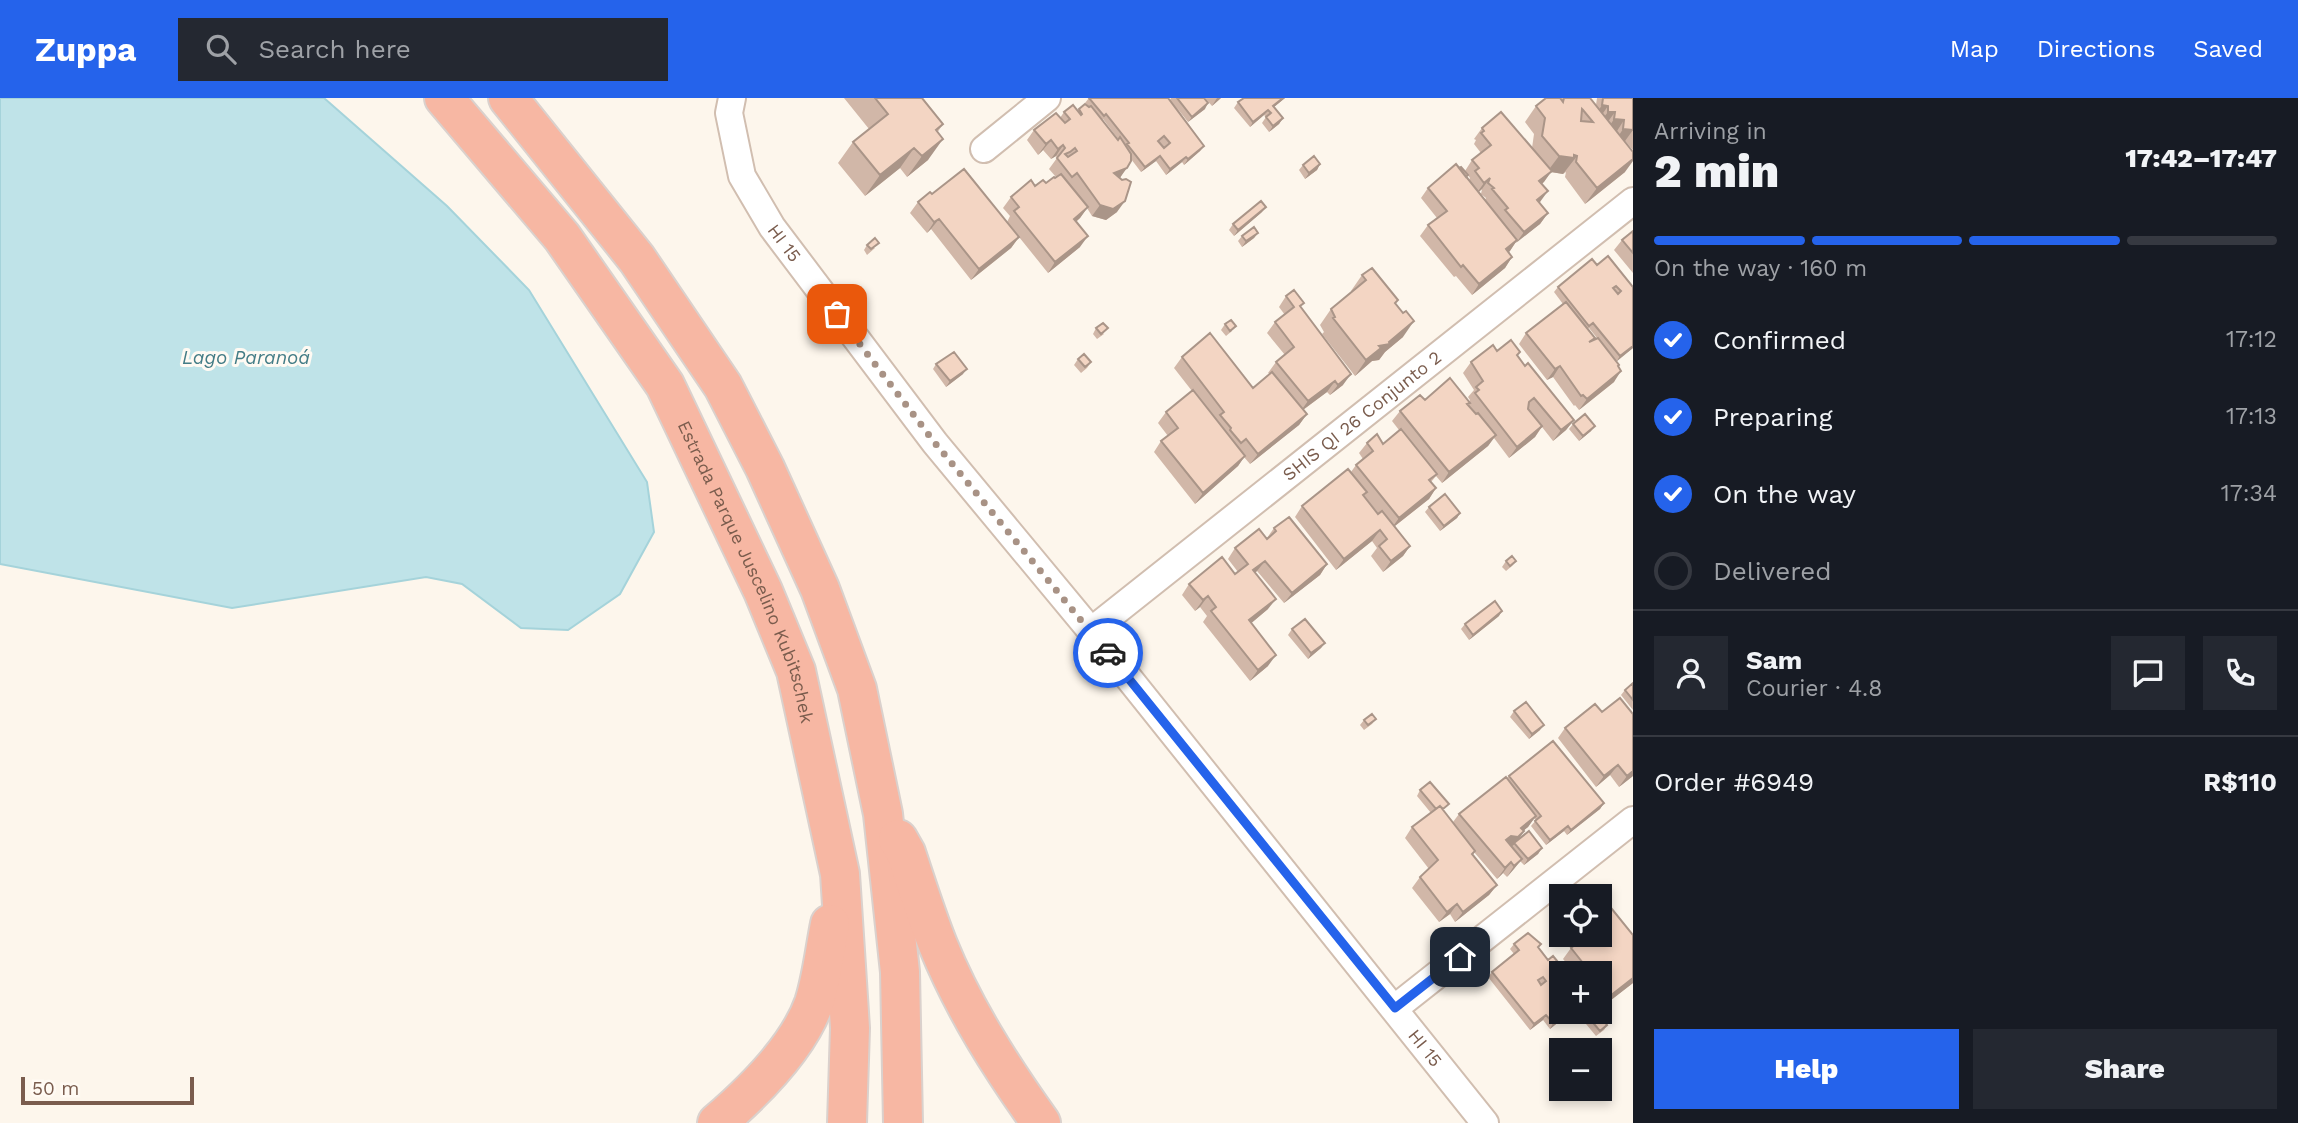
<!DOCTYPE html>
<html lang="en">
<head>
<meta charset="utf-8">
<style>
  :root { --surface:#171b24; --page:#242831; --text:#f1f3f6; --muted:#9ea1a6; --line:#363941; --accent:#2563eb }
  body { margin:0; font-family:"Work Sans",sans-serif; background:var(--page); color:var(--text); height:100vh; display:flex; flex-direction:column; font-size:26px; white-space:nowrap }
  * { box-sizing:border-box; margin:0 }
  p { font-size:23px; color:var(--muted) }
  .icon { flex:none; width:38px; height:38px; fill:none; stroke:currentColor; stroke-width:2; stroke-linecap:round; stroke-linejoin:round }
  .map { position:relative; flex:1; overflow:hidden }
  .drawer { display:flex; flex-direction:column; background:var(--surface); width:665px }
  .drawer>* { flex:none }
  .fabs { position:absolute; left:1549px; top:786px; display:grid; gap:14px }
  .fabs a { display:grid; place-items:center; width:63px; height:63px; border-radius:0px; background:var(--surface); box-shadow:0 4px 10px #0003; font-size:35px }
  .scale { position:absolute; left:21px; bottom:18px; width:173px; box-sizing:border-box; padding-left:7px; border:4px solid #7a5c4d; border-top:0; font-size:19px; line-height:24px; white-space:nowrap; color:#7a5c4d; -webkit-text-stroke:5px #fffaf3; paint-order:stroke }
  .pin { position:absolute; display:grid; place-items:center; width:60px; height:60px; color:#fff; margin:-30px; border-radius:14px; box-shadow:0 4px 10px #0006 }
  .courier { position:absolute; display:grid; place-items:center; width:70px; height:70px; margin:-35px; border:5px solid #2563eb; border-radius:50%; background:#fff; color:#222; box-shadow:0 2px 9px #0007 }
  .summary em { font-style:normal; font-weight:800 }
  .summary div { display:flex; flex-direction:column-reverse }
  .summary { display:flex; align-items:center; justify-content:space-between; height:119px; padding:0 21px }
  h1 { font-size:46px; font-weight:800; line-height:52px }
  .bar { display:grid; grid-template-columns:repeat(4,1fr); gap:10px 7px; align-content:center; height:84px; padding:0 21px }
  .bar i { height:9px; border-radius:5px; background:var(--line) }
  .bar .active { background:var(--accent) }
  .bar p { grid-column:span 4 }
  .line { display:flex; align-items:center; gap:18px; padding:0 21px; border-top:2px solid var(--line) }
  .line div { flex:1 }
  .round { display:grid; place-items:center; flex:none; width:74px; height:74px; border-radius:0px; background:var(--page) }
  ol { padding:0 21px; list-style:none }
  li { display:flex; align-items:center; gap:21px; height:77px }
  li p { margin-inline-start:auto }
  li .icon { padding:7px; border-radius:50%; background:var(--accent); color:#fff; stroke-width:4 }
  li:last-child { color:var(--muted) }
  li i { width:38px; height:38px; border:4px solid var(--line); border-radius:50% }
  .cta { display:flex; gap:14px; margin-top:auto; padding:14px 21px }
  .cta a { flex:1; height:80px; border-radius:0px; background:var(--accent); color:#fff; font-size:28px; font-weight:800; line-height:80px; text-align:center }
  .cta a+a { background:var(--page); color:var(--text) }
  header { display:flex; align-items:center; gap:42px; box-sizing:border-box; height:98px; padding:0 35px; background:var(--accent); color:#fff }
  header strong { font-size:33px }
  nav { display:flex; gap:38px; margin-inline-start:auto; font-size:24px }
  .search { width:490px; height:63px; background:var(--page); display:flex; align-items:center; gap:18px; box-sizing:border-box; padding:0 24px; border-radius:0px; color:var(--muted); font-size:26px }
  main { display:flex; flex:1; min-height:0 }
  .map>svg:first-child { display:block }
</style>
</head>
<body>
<header>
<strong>Zuppa</strong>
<div class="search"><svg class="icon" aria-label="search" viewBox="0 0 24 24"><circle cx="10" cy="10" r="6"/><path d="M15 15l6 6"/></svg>Search here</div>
<nav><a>Map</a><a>Directions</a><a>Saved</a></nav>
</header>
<main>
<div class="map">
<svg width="1633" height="1025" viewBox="0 0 1633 1025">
  <rect width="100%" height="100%" fill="#fdf6ec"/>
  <!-- water -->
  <path fill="#bfe3e8" stroke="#a5d3da" stroke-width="2" d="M0,0h324l123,108 82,84 118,192 7,50 -34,62 -52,36 -47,-2 -59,-44 -36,-7 -194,31 -232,-44z"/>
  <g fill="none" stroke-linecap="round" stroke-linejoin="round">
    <defs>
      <g id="minor">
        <path id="s1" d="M732,0l-3,15 13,63 30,51 163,216 156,188 394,492"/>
        <path d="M984,51l63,-51"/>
        <path id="s2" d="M1091,533l542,-430"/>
        <path d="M1395,910l238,-188"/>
      </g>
      <g id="highway">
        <path id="s3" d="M444,0l118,139 103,148 98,206 33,80 44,203 10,154 -3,95"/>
        <path d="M508,0l129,161 86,127 42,82 55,121 37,100 26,125 17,158 3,151"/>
        <path d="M898,741l8,14c10,30 20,62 32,92 26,64 63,122 103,178"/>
        <path d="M717,1025c35,-30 81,-75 97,-120 8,-25 11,-54 16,-79"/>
      </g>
    </defs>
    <!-- minor casing -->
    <use href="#minor" stroke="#d1beb0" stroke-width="30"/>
    <!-- highway casing -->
    <use href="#highway" stroke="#dad1cd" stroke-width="42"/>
    <!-- minor -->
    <use href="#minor" stroke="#fff" stroke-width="26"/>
    <!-- highway -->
    <use href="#highway" stroke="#f7b7a3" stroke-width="38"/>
  </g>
  <!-- wall -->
  <path fill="#d1b7a8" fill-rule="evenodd" d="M844,0h78l21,26 -6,9 -9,27 -21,17 -7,-9 -35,28 -27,-33 15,-21 16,-13z
    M1089,0h79l2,2 1,-2h33l1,11 -17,13 -11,-14 27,38 -4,5 -16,14 -2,-3 -16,13 -10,-14 -15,11 -10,-13 -11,19 -3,34 -11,8 -14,-4 -5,-8 -7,10 -4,4 4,25 -32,26 -41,-51 3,-6 -7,-8 8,-11 24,-11 11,-3 10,-6 -7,-8 8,-11 -1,-2 -5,3 -8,-9 -5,5 -11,-15 7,-10 26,-12 4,-6 14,-1 1,-2 10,-2 -4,-4zM1103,21l15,20v1l-16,-20z
    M1205,0h16l-9,8z
    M1244,0h41l-11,9 9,11 -4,6 -10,8 -7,-9 4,-6 -2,-2 -14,12 -16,-19 4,-6z
    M1546,0h44l6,7 1,-7h36v52l-8,-9h-1l1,31 -40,32 -20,-27 1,-5 -3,2 -12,-2 -9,12 -2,19 8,10 -8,11 -24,18 -7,10 3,5 -7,11 -33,27 -16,-19 -2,1 -34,-41 8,-11 9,-7 -16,-20 7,-10 39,-11 2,3 1,-2 -5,-7 7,-11 9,-7 -7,-9 2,-4 -2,-1 8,-11 50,20 2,-14 -9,-12 11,-16zM1482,91l-1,5 5,4 -1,2 -6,-8z
    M1320,66l-3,6 -12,9 -6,-9 4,-5z
    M932,96l87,43 -8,11 -40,32 -40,-51 -4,4 -17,-20 8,-11z
    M1262,114l-28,24 -5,-6 4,-6z
    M1633,133v42l-19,-23 8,-10z
    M1258,135l-4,5 -12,9 -4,-6 4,-5z
    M867,147l8,3 -8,7 -3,-5z
    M1597,167l36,22v61l-17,13 2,6 -4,15 -35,28 -4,-5 -1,1 -21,-29 -6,3 -28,-36 7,-11 37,-29 -9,-12 4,-5zM1589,230l8,10 -4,2 -6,-11z
    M1362,177l34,29 7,33 -18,15 -6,8 -7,1 -17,15 -33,-42 2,-2 -4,-7 11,-16 21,-17 -1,-1z
    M1286,198l15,11 42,78 -13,10 -3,-3 -24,18 4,4 -8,11 -49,39 -6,-7 -6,9 -43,38 -41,-52 7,-11 7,-5 -10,-13 8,-11 26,-21 -18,-23 8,-11 71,31 17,-14 -2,-1 8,-11 9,-7 -18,-22 8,-11 10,-7 -6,-8z
    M1225,226l7,7 -6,5 -5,-6z
    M1096,230l8,6 -7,5 -4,-5z
    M1497,253l23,1 -3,4 8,10 49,54 -8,10 -13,11 -11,-14 -7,10 -26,21 -15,-20 -6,8 -46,37 -6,-7 -5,6 5,6 -7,11 -34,27 15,20 -7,10 -20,16 -12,-16 6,-8 -5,-7 -36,29 -41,-53 7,-11 49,-34 5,-7 7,-6 -4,-6 8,-10 16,1 16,-14 -7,-9 8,-10 25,-11 44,2 1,-2 -2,-3 6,-7 -11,-17 8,-11zM1364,398l15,18h-1z
    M1078,261l13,3 -4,6 -6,5 -7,-8z
    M936,266l27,10 -17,13 -13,-18z
    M1573,326l18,7 -12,10 -10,-12z
    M1429,409l31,6 -3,5 -17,13 -15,-19z
    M1274,430l53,36 -7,11 -36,28 -27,-32 -2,2 13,36 -17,14 17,43 -18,15 -47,-59 4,-6 -7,-9 -5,4 -13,-16 7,-11 46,-10 3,-2 -10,-13 7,-11 32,-10z
    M1506,463h10l-4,5 -6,5 -4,-4z
    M1499,518l-30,24 -8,-11 4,-5z
    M1292,531l33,14 -4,5 -13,11 -20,-24z
    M1633,585v27l-12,-15 4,-5z
    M1514,613l26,19 -11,9 -19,-22z
    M1602,614l31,64 -14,11 -9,-12 -14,12 -38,-49 7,-10z
    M1376,621l-4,5 -8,6 -4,-5 4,-5z
    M1509,678l95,27 -4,6 -33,26 -3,-4 -18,14 -15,-19 5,-6 -2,-2 -6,9 -4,3 -6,10 24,8 -4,6 -14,11 -4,-4 -13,16 -4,-4 -6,6 -23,-27 -1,3 24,30 -8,10 -34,27 -5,-8 -11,8 -27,-34 8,-11 9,-8 -24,-31 7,-11 19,-14 -14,-17 3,-6 24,21 9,11 6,-8z
    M1578,836h22l33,49 -31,24 -2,-3v-31h-25l-12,-14 8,-11 11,-9z
    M1514,846l24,4 10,12 13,13v39h10l-21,17 -7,-9 -13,10 -42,-53 4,-5 22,-18 -4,-5z
    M1576,914h21l10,13 -3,5 -8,6z"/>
  <!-- shaded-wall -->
  <path fill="#aa9588" d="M1217,0h4l-9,8z
    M1283,0h2l-16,13 4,-5z
    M1208,5l-3,6 -17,13 4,-5z
    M1602,7l6,1 -7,10h-6z
    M1268,12l-4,5 -14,12 3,-5z
    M1608,14h7l-8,11 -7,-1z
    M1283,20l-4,6 -10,8 4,-6z
    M1614,21l10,1 -7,11 -10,-1z
    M1623,31l10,1 -8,11 -9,-1z
    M943,41l-15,21 -21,17 15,-21z
    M1051,42l-8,10 -5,5 8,-11z
    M1063,47l-7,11 -5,3 7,-10z
    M1204,48l-4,5 -16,14 4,-6z
    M914,50l-14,20 -35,28 15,-21z
    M1160,58l-4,5 -15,11 4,-5z
    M1559,58h18l-14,18 -12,-2 -7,10 -12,10z
    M1186,59l-4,5 -16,13 4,-6z
    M1633,61v2l-8,11 -40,32 12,-16z
    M1320,66l-3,6 -12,9 4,-6z
    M1127,70l-8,11 -5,-6z
    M1490,80l-8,11 -6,5 8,-11z
    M1548,93l-8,11 -10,9 7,-11z
    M1125,103l-8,11 -11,8 -14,-4 8,-11z
    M1088,109l-8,11 -14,12 8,-11z
    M1266,109l-4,5 -28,24 4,-6z
    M1548,115l-8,11 -24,19 8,-11z
    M939,121l-8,10 -4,4 7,-11z
    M1258,135l-4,5 -12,9 4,-6z
    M1088,138l-8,11 -32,26 7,-11z
    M1019,139l-8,11 -40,32 8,-11z
    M1517,142l-7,11 -11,9 7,-11z
    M1512,159l-7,11 -33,27 7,-11z
    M1414,223l-11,16 -18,15 -6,8 -7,1 -17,15 11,-16 13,-14 10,-4z
    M1633,248v2l-17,14 4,-6z
    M1560,268l-7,11 -6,3 8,-11z
    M967,271l-4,5 -17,13 4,-6z
    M1621,273l-7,11 -35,28 8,-11z
    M1351,276l-8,11 -13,10 8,-10z
    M1335,283l-8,11 -27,20 8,-11z
    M1307,316l-8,11 -49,39 8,-10z
    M1574,322l-8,10 -13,11 8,-11z
    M1542,328l-7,11 -26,21 8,-11z
    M1595,328l-4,5 -12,10 4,-5z
    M1496,337l-8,11 -46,37 7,-11z
    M1245,358l-7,10 -43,38 8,-11z
    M1436,390l-7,11 -38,30 8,-11z
    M1460,415l-3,5 -17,13 4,-5z
    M1380,432l-8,11 -36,29 8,-11z
    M1410,448l-7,10 -20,16 8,-11z
    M1265,463l-8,10 -12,10 8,-11z
    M1327,466l-7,11 -36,28 8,-10z
    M1208,498l-8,11 -5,4 8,-11z
    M1276,501l-8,10 -26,22 7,-11z
    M1502,513l-3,5 -30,24 4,-5z
    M1325,545l-4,5 -13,11 3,-6z
    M1276,557l-8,11 -18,15 8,-11z
    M1544,627l-4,5 -11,9 3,-5z
    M1618,667l-8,10 -14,12 8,-11z
    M1633,673v5l-14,11 8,-11z
    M1604,705l-4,6 -33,26 4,-5z
    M1536,718l-8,11 -12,10 8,-6 -7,11 -7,6 -4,-8z
    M1568,728l-4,5 -18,14 4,-5z
    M1542,750l-4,6 -14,11 4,-6z
    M1522,761l-8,10 -7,8 7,-11z
    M1511,764l-8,11 -6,6 8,-11z
    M1497,787l-8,10 -34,27 8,-10z
    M1457,806l-7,10 -11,8 8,-10z
    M1633,880v5l-31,24 8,-11z
    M1568,914h3l-21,17 3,-6z
    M1546,917l-3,5 -13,10 4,-6z"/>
  <!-- building -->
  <path fill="#f3d5c3" stroke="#aa9588" stroke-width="2" fill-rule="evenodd" d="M875,0h47l21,26 -7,6 7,9 -21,17 -8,-8 -34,27 -27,-33 35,-28z
    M1089,0h79l36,48 -16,13 -2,-2 -16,12 -10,-13 -15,11 -18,-23 2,-1 -23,-29 -2,2zM1164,38l6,7 -6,5 -6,-7z
    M1177,0h27l4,5 -16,14z
    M1244,0h39l-10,8 10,12 -10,8 -7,-9 5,-4 -3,-3 -15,12 -15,-20z
    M1546,0h14l3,4 1,-4h26l43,54v7l-36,29 -21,-26 1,-6 -3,-1v3l-15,-2 -17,-20 3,-18 -9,-12zM1582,11l1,1 10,12 -12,-1z
    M1603,0h30v32l-10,-1 1,-9 -10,-1 1,-7h-7v-6l-6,-1z
    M1085,6l4,3 2,-1 27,34 2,-3 11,17v7l-4,7 -13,5 8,7 4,-1 5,3 -6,19 -12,8 -13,-4 -23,-32 -5,4 -15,-19 8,-10 -2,-3 -5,4 -7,-9 -5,4 -12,-14 22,-17 9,10 5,-4 -6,-7 9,-7 8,10 1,-1 -3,-5zM1075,50l2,3 -9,6 -3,-3 5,-2z
    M1501,14l51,59 -13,10 9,10 -11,9 11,13 -24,19 -19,-22 3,-2 -16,-19 2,-1 -6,-5 2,-5 -6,5 -9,-12 4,-3 -7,-8 19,-15 -10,-12 3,-2 -2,-3z
    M1314,58l6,8 -11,9 -6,-8z
    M1456,66l61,76 -11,9 6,8 -33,27 -16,-19 -2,2 -33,-42 19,-14 -19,-23z
    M1461,69l7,8 -2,2 -7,-9z
    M964,71l55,68 -40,32 -40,-50 -5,3 -16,-20 12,-10 2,2z
    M1061,76l27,33 -14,12 14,17 -33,26 -41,-51 5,-4 -8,-10 20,-17 4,6 8,-6 3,3 8,-6 1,1z
    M1261,103l5,6 -28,23 -5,-6z
    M1254,129l4,6 -12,8 -4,-5z
    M1633,133v22l-11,-13z
    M875,140l4,5 -8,6 -4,-4z
    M1608,158l25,31v59l-13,10 -27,-33 -4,3 -31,-39 34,-28 5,6zM1616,188l5,5 -3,3 -5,-6z
    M1372,170l26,32 -3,3 8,10 3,-2 8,10 -25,21 1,2 -11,2 2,2 -15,12 -33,-42 2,-1 -4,-8 35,-29 -4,-5z
    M1294,192l10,13 -4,3 51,68 -13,11 -3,-4 -27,20 -32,-39 18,-15 -19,-25 19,-15 -8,-11z
    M1566,204l29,36 -6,4 9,-4 21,27 -1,1 3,5 -34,28 -4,-4 -2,1 -21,-30 -5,3 -29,-36z
    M1231,222l5,6 -6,5 -5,-7z
    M1103,225l5,5 -7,6 -5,-6z
    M1210,235l43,55 19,-16 35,42 -49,40 -12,-15 -5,4 -11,-13 1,-2 -11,-13 4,-3 -42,-55z
    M1511,242l9,12 -3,3 8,11 3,-3 46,57 -13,10 -27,-32 -5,4 -1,7 14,17 -25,21 -42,-54 4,-3 -3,-3 7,-6 -12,-19 22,-17 4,6z
    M954,254l13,17 -17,12 -14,-17z
    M1084,256l7,8 -6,5 -7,-8z
    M1450,280l20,25 -3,1 9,10 2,-1 18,22 -47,37 -49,-61 20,-16 5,5z
    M1193,292l52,66 -42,37 -42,-52 17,-13 -12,-16z
    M1585,316l10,12 -12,10 -10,-12z
    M1401,331l36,45 -8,6 7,8 -37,30 -43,-53 17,-14 -6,-8 10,-9 6,10z
    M1348,371l19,23 -4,3 15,19 4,-3 28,35 -19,15 -12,-15 8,-7 -7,-9 -36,29 -42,-53z
    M1445,396l15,19 -16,13 -15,-19z
    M1289,419l38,47 -35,29 -27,-32 -12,9 23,29 -27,21 27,35 -18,15 -47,-59 5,-4 -8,-11 -5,4 -14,-16 33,-27 13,17 13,-10 -13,-16 24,-19 8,10 9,-8 -2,-3z
    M1512,458l4,5 -6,5 -4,-5z
    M1495,503l7,10 -29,24 -8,-11z
    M1305,521l20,24 -14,10 -19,-24z
    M1633,585v17l-8,-10z
    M1620,600l13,16v57l-6,5 -9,-11 -14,11 -39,-48 30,-24 7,8z
    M1526,604l18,23 -12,9 -18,-23z
    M1372,616l4,5 -8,6 -4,-5z
    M1553,643l51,62 -33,27 -3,-4 -18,14 -15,-19 6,-5 -32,-40z
    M1506,679l30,39 -15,12 3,3 -6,6 -7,-1 -5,4 16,19 -8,7 -3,-4 -6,6 -46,-54z
    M1430,684l19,22 -6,5 -3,-3 -4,3 -16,-19z
    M1440,708l35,45 -3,3 25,31 -34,27 -6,-8 -10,8 -27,-35 18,-17 -26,-33z
    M1529,733l13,17 -14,11 -14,-16z
    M1599,795l34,42v43l-23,18 -10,-12v-11h-9l-20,-25 17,-14h12v-38h-5z
    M1528,835l13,11 -3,3 10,13 5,-4 14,17h-6v18l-5,4 3,4 2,-2v15h7l-15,11 -7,-8 -12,9 -42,-52 27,-22 -5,-6zM1543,879l3,4 -5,4 -3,-5z
    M1584,914h13l10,13 -7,6z"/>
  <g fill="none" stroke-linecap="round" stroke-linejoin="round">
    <!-- done -->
    <path stroke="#a89285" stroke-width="7" stroke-dasharray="0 12.6" d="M837,216l98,129 173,210"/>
    <!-- route -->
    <path stroke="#2563eb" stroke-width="9" d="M1108,555l287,355 65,-51"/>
  </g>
  <g text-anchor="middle" stroke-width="6" stroke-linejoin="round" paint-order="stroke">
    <!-- street labels -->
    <g font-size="18" fill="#7a5c4d" stroke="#fffaf3">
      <text dy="6" stroke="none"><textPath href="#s1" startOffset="159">HI 15</textPath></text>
      <text dy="6" stroke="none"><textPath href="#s2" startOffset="346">SHIS QI 26 Conjunto 2</textPath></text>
      <text dy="6" stroke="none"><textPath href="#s3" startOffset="567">Estrada Parque Juscelino Kubitschek</textPath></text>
      <text dy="6" stroke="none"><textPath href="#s1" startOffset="1188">HI 15</textPath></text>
    </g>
    <!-- water labels -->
    <g font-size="19" font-style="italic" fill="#437c86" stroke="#fffaf3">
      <text x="246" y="266">Lago Paranoá</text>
    </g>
  </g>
</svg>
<div class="fabs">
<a><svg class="icon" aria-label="locate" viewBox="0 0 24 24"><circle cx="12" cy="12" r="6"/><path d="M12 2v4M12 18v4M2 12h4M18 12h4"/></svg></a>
<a>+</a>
<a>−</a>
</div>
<div class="scale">50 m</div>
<div class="pin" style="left:837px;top:216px;background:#ea580c"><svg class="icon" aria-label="bag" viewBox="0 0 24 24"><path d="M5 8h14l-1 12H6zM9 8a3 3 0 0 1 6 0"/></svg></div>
<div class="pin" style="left:1460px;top:859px;background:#1f2937"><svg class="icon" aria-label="home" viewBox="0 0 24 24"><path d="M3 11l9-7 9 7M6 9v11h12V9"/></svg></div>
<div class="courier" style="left:1108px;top:555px"><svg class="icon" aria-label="car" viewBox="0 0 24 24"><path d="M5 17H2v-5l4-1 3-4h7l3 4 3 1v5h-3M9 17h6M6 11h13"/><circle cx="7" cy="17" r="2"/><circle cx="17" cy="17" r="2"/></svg></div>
</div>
<section class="drawer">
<div class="summary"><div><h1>2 min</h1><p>Arriving in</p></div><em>17:42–17:47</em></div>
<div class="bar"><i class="active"></i><i class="active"></i><i class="active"></i><i></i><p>On the way · 160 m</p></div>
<ol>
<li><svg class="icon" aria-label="check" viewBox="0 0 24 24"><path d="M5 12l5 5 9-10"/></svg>Confirmed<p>17:12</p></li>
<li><svg class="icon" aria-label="check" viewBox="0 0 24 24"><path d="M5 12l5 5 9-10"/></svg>Preparing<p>17:13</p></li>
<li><svg class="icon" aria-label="check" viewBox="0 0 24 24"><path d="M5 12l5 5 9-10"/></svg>On the way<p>17:34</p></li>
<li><i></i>Delivered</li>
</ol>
<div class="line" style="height:126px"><a class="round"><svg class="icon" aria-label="person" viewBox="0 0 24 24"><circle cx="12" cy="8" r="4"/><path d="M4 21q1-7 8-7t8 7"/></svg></a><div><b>Sam</b><p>Courier · 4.8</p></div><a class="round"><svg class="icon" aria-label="chat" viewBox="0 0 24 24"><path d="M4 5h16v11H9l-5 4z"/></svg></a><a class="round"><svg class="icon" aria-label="phone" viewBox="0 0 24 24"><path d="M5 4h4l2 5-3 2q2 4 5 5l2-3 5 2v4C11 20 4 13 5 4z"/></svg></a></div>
<div class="line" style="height:91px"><div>Order #6949</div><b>R$110</b></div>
<div class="cta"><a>Help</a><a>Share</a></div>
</section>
</main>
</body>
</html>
